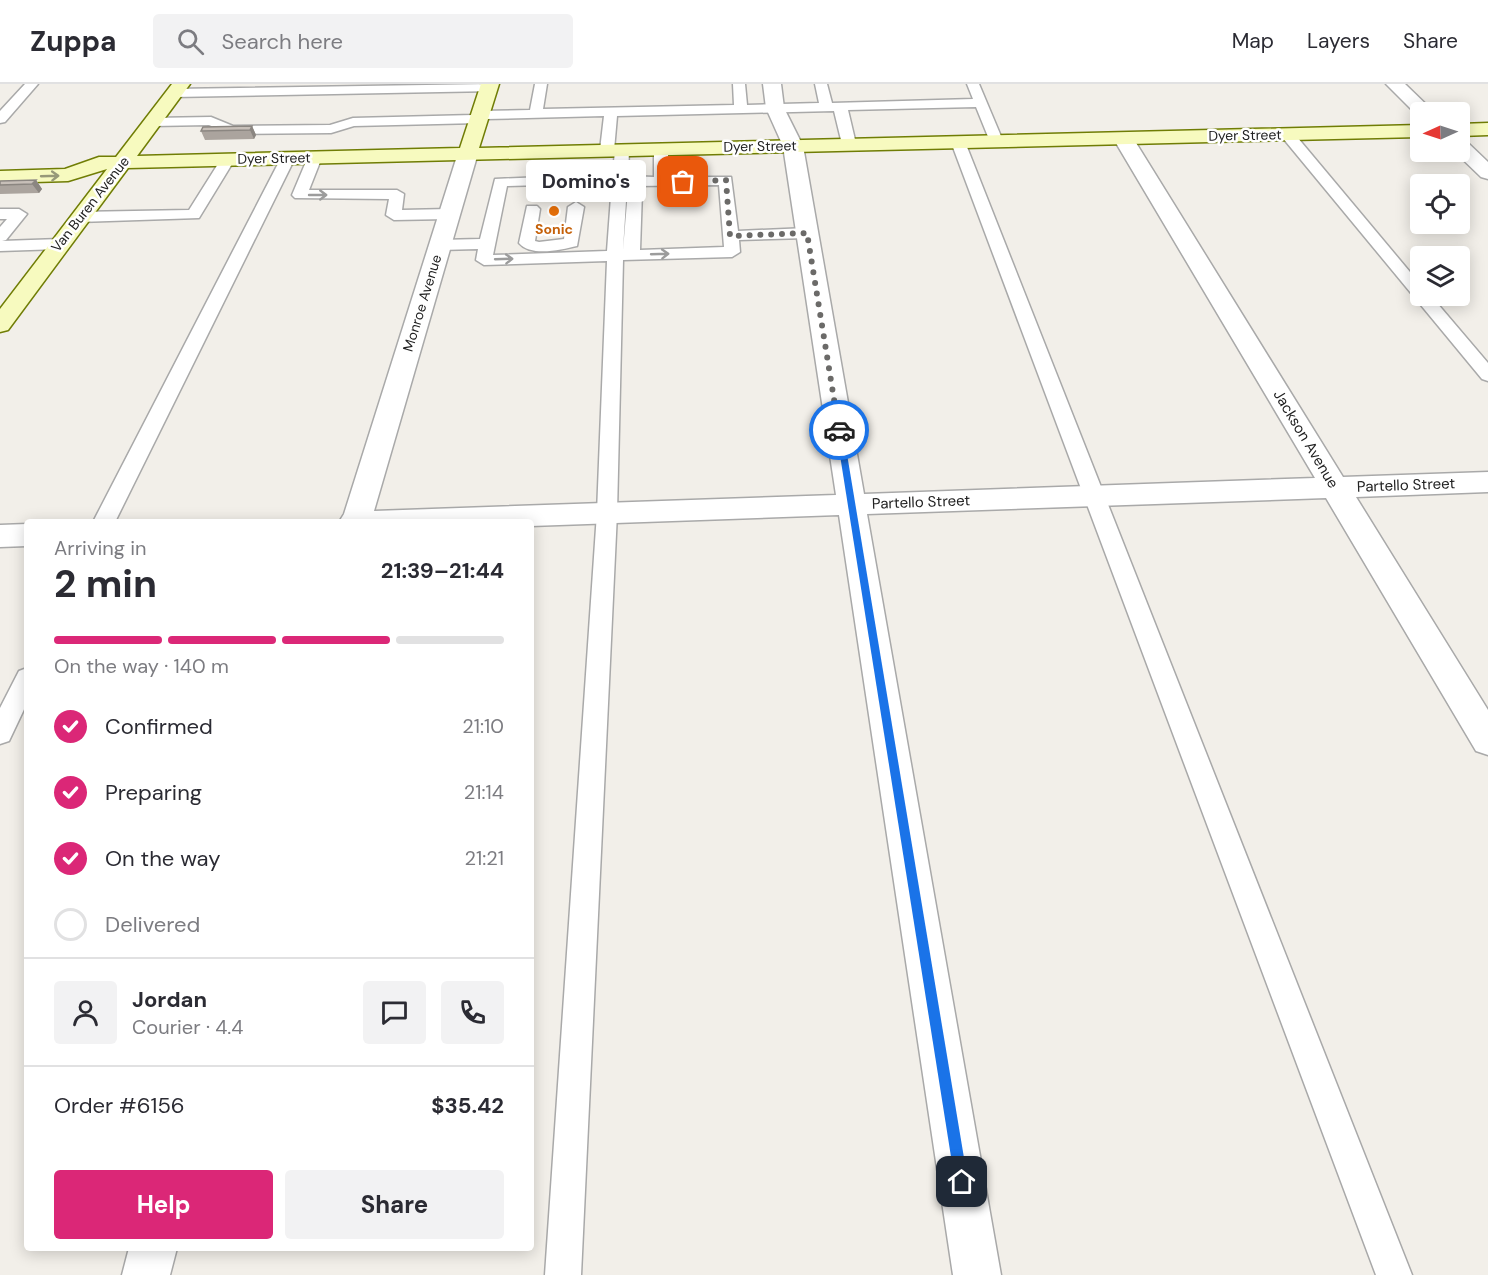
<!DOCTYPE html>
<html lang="en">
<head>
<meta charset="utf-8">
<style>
  :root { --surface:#fff; --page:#f2f2f3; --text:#2b2b33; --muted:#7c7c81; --line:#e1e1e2; --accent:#db2777 }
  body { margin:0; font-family:"DM Sans",sans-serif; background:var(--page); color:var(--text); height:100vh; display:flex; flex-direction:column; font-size:22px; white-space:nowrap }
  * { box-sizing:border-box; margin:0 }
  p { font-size:20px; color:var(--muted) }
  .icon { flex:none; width:33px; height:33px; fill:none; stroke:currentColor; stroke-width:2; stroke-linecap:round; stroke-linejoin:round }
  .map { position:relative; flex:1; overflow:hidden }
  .sheet { position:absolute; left:24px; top:435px; width:510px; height:732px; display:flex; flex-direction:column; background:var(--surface); border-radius:6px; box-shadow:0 3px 15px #0003 }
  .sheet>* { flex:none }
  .needle { width:39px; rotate:267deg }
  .buttons { position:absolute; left:1410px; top:18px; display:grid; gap:12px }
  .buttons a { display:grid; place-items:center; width:60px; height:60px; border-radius:6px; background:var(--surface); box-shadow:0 3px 15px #0003; font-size:30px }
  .pin { position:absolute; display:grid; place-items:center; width:51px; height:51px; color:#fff; margin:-26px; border-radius:12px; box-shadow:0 3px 9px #0006 }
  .courier { position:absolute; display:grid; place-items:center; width:60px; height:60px; margin:-30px; border:4px solid #1a73e8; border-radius:50%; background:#fff; color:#222; box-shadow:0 2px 8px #0007 }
  .bubble { position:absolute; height:42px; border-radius:6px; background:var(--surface); box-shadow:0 3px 15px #0003; font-size:20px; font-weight:700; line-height:42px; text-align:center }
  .headline em { font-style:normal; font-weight:700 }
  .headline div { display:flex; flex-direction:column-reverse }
  .headline { display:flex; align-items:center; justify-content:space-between; height:102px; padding:0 30px }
  h1 { font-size:39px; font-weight:700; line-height:45px }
  .bar { display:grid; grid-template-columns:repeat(4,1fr); gap:9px 6px; align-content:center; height:72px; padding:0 30px }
  .bar i { height:8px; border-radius:4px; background:var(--line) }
  .bar .selected { background:var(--accent) }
  .bar p { grid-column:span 4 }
  .line { display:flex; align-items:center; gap:15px; padding:0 30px; border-top:2px solid var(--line) }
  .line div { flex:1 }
  .round { display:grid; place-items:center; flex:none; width:63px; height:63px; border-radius:6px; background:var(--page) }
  ol { padding:0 30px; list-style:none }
  li { display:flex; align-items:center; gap:18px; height:66px }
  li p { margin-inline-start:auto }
  li .icon { padding:6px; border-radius:50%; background:var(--accent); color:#fff; stroke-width:4 }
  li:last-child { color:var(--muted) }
  li i { width:33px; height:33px; border:3px solid var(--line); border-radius:50% }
  .button { display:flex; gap:12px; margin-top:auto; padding:12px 30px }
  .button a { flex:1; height:69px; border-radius:6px; background:var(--accent); color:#fff; font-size:24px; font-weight:700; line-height:69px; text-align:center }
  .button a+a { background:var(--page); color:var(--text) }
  header { display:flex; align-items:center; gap:36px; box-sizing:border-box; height:84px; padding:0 30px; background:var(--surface); border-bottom:2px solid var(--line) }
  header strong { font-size:28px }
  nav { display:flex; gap:33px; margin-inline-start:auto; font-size:21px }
  .search { width:420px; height:54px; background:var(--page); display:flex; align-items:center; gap:15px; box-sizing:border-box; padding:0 21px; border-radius:6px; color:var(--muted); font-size:22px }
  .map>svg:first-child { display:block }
</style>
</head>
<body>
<header>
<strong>Zuppa</strong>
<div class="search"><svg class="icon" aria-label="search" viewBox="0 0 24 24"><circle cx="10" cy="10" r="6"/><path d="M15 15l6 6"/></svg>Search here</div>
<nav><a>Map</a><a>Layers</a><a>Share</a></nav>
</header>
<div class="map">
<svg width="1488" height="1191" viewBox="0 0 1488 1191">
  <rect width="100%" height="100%" fill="#f2efe9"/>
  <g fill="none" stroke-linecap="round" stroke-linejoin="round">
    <defs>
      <path id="lane" d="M25,0h13l-33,38 -5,1v-12z
        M489,0l7,4 -2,3 -320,6 -7,-4 7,-4z
        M535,0h12l-4,25 191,-4 -1,-21h12l2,21 72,-2 -4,-19h12l5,19 141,-4 -6,-15h12l24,57 -2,3h-10l-15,-37 -128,3 8,34 -7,4 -7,-4 -8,-33 -217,5 -3,34 -7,4 -7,-4 4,-34 -118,3 -7,4 -125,3 -23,7 -100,1 -22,-9 -56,1 -7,-4 7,-4 58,-1 22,9 97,-1 23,-7 120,-3 7,-4 50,-1z
        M1287,46l5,1 128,153v12h11l57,67v18l-6,-2 -200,-242 -2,-3z
        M958,54l7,4 447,1133h-36l-425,-1133z
        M661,60l7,4v29h63l7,54 69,-3 8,5 -8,5 -68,2 1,12 -8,5 -109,3 -6,253 -36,762h-36l52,-762 10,-252 -123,4 -8,-5 2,-11 -38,1 -8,-5 8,-5 40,-1 15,-60 118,-5 2,-24 7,-4 7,4 -1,26 26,1v-29zM612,99l-5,68 -114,4 14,-69zM627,100l8,2 84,-1 5,62 -84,3 2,-59 -7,-4 -7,4 -5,59z
        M315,69l7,4 -13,33h88l7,4 -2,16 47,-1 8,5 -8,5 -55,1 -8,-5 3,-16 -94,-1 -3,-3 16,-38z
        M288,70l7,4 -180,364h-22l188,-364z
        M228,71l7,4 -36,59 -120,4 -8,-5 8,-5 110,-2 34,-54z
        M576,118l8,5 -7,39c-17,4 -46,11 -58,-3l8,-37h10l3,3 -5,32 4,1 25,-3 4,-32z
        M0,125h19l8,5 -21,26 -4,1 58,-2 8,5 -8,5 -60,2v-24l7,-8h-7z
        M27,584v35l-18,38 -9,3v-36l19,-37z"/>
      <path id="street" d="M763,0h18l3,24 19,38 61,348 451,-16 -202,-340 3,-4h14l3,4 210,339 145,-5v20l-132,5 132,213v45l-12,-4 -150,-253 -459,16 134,761h-48l-114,-760 -308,11v-4h-192l5,-8 114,-361 3,-4h14l3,4 -104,358 462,-16 -53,-349 -17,-38z
        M1386,0h19l29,28h-14v4h-2z
        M1460,56l7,2 21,20v17l-7,-2 -26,-25h5z
        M27,440v22l-27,1v-22z
        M129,1164h48l-7,27h-48z"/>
      <path id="secondary" d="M172,0h18l-53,72 323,-8 21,-64h18l-20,64 941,-23v12l-1292,31 -120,162 -8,2v-23l107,-140 -39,12 -68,2v-12l65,-2 34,-12h17z
        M1488,39v12l-28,1v-12z"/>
    </defs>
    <!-- lane casing -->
    <use href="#lane" stroke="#a9a9a9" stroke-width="3"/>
    <!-- street casing -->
    <use href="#street" stroke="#a9a9a9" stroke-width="3"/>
    <!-- secondary casing -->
    <use href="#secondary" stroke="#707d05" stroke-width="3"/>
    <!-- lane -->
    <use href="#lane" fill="#fff" fill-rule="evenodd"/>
    <!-- street -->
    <use href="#street" fill="#fff" fill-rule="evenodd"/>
    <!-- secondary -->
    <use href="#secondary" fill="#f7fabf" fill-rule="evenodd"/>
  </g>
  <!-- wall -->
  <path fill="#aba49e" d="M252,42l4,9 -2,4 -49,1 -4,-9z
    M36,96l6,9 -3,4 -39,1v-13z"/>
  <!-- shaded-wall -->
  <path fill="#8b8681" d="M252,42l4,9 -2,4 -4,-9z
    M36,96l6,9 -3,4 -7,-9z"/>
  <!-- building -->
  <path fill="#c7bfb8" stroke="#8b8681" stroke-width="1.5" d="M252,42l-2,4 -49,1 2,-4z
    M36,96l-4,4 -32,1v-4z"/>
  <!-- one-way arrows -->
  <defs><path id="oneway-shaft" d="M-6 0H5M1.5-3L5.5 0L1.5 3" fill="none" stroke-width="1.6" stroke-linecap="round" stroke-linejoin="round" transform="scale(1.5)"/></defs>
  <use stroke="#979978" href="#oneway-shaft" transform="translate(50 92) rotate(-2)"/>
  <g stroke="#9c9c9c">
    <use href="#oneway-shaft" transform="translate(318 111)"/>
    <use href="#oneway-shaft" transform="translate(660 170) rotate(-2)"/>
    <use href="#oneway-shaft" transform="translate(504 175) rotate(-2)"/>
  </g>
  <!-- route -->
  <path fill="#1a73e8" d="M839,343l4,3 125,752 -2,4 -4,2 -5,-2 -2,-4 -119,-752z"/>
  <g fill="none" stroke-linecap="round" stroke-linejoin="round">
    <!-- done -->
    <path stroke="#6b6a68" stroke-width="6" stroke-dasharray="0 10.8" d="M683,98l43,-2 4,56 77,-3 32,197"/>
  </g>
  <!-- markers -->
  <circle fill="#e8710a" stroke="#fff" stroke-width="2" cx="554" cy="127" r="6"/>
  <g text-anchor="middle" stroke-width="5" stroke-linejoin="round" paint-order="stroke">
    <!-- far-street labels -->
    <g font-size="14" fill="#222" stroke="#fff">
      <text transform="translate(1245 51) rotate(-1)" y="5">Dyer Street</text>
      <text transform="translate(760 62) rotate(-1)" y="5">Dyer Street</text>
      <text transform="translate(274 74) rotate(-1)" y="5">Dyer Street</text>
      <text transform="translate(90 120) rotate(-52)" y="5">Van Buren Avenue</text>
      <text transform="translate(422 219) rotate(-73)" y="5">Monroe Avenue</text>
    </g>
    <!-- far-food labels -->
    <g font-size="14" font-weight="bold" fill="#c56008" stroke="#fff">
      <text x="554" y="150">Sonic</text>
    </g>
    <!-- street labels -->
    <g font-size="15" fill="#222" stroke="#fff">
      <text transform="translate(1306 355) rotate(59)" y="5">Jackson Avenue</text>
      <text transform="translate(1406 401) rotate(-2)" y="5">Partello Street</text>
      <text transform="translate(921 418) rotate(-2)" y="5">Partello Street</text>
    </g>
  </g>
</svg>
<div class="buttons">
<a><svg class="needle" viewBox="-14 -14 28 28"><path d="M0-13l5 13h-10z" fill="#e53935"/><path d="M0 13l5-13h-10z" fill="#7c7c81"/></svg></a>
<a><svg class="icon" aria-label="locate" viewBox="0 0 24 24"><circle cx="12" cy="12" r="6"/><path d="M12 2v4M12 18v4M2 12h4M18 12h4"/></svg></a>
<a><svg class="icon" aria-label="layers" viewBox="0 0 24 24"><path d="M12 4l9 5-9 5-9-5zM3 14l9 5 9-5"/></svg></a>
</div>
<div class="pin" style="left:683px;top:98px;background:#ea580c"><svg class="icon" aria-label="bag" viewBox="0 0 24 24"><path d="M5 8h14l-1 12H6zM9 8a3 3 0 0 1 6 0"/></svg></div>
<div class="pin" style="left:962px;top:1098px;background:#1f2937"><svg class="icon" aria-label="home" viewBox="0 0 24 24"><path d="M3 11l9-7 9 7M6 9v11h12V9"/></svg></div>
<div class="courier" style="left:839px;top:346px"><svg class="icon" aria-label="car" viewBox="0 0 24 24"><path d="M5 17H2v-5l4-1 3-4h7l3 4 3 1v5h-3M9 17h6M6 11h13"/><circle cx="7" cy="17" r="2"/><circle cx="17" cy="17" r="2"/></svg></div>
<div class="bubble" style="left:526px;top:76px;width:120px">Domino's</div>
<section class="sheet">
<div class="headline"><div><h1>2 min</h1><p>Arriving in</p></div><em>21:39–21:44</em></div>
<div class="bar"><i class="selected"></i><i class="selected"></i><i class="selected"></i><i></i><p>On the way · 140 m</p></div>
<ol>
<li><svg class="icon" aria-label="check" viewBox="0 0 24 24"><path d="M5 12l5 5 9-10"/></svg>Confirmed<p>21:10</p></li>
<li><svg class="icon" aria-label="check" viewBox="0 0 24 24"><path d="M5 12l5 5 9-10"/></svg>Preparing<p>21:14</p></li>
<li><svg class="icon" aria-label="check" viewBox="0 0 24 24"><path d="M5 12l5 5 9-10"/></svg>On the way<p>21:21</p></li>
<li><i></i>Delivered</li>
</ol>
<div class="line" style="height:108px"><a class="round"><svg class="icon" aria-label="person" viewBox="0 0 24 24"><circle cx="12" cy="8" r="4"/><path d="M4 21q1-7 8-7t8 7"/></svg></a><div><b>Jordan</b><p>Courier · 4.4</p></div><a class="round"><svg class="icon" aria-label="chat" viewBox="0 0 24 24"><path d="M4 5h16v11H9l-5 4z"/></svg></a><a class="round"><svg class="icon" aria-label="phone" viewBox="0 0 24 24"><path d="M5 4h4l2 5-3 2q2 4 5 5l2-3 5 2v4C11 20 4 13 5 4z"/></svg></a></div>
<div class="line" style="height:78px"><div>Order #6156</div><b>$35.42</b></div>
<div class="button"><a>Help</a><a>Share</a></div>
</section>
</div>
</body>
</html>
